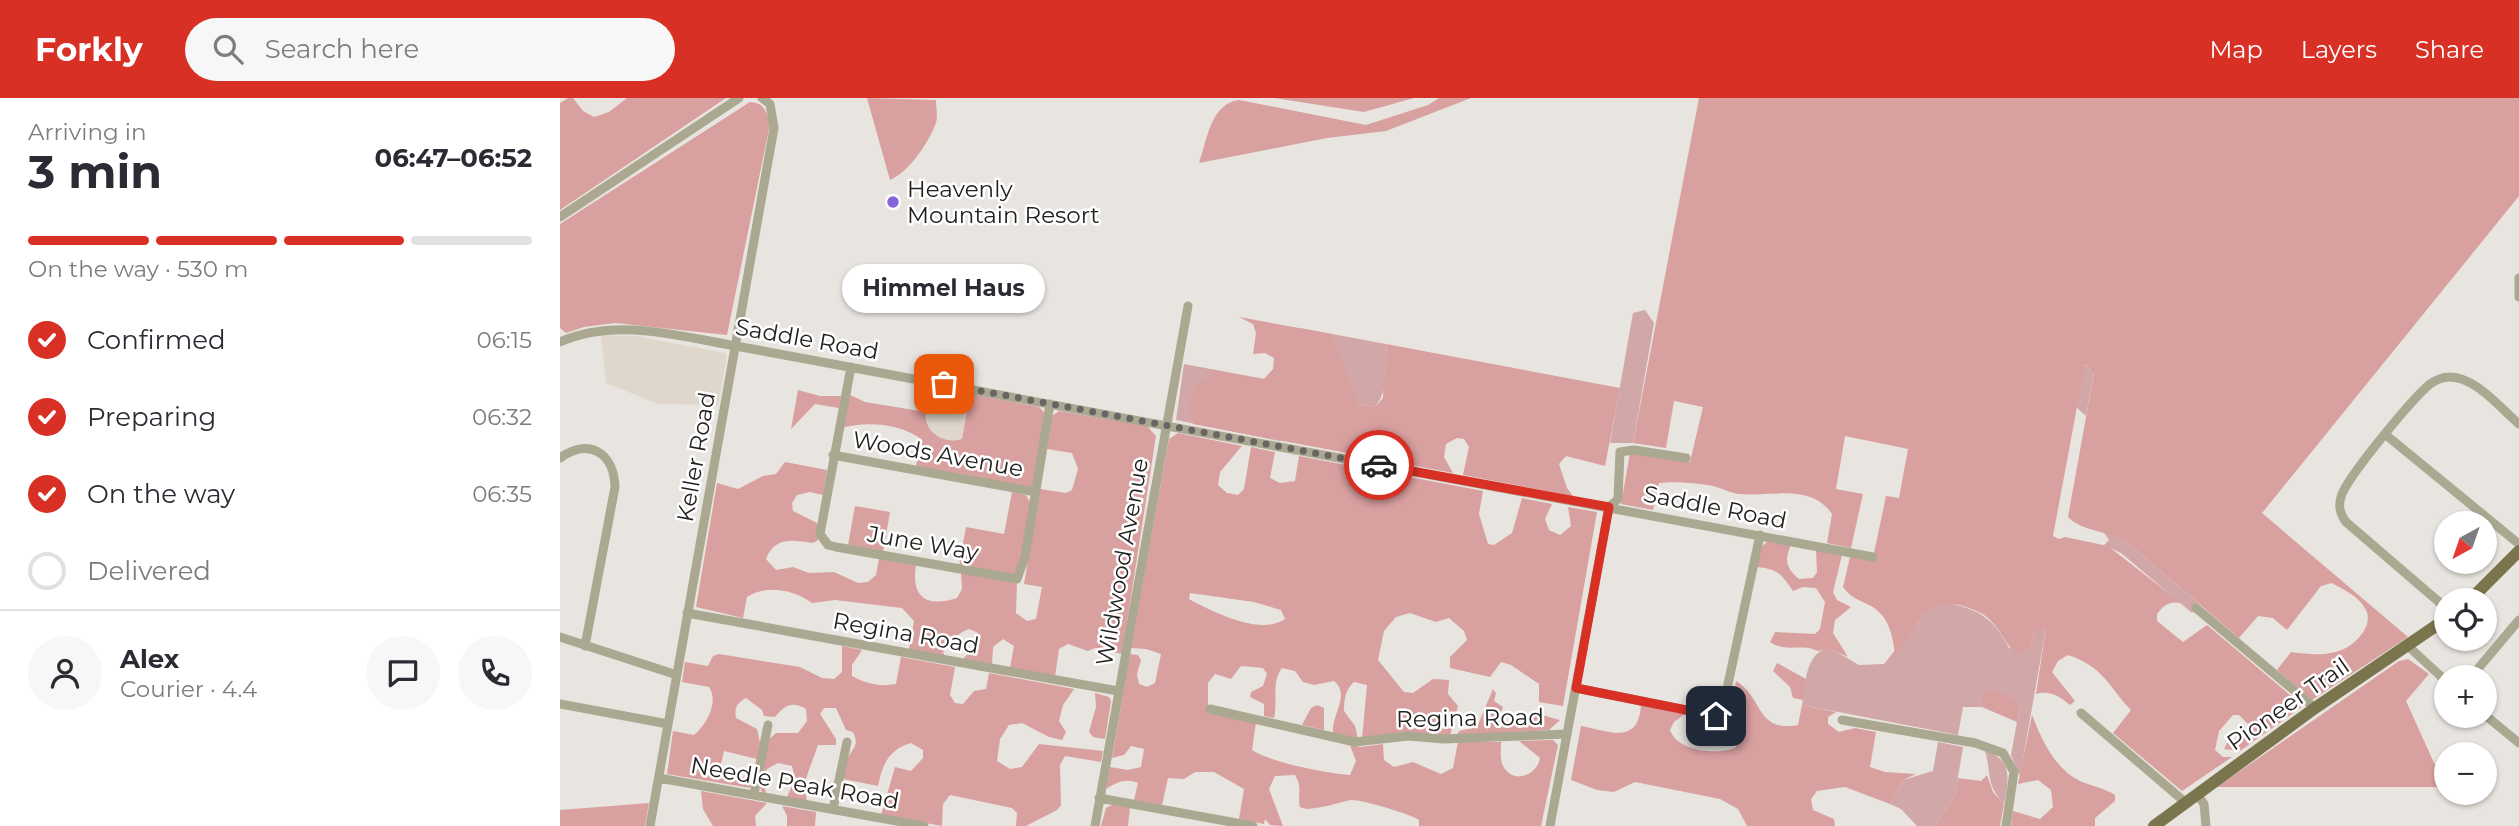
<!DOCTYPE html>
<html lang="en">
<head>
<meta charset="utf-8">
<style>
  :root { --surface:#fff; --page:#f7f7f7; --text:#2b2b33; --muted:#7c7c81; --line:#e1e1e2; --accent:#d93025 }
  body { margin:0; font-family:Montserrat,sans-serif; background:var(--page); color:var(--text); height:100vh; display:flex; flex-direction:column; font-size:26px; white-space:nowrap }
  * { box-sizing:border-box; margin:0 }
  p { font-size:23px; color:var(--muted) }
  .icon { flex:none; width:38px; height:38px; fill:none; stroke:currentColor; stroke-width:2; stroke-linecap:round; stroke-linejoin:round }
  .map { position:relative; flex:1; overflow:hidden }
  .side { display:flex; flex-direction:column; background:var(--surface); width:560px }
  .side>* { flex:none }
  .needle { width:46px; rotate:220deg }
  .controls { position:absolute; left:1874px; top:413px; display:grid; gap:14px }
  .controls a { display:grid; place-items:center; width:63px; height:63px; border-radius:50%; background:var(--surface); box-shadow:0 2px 5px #0004; font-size:35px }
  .pin { position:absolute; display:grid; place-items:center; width:60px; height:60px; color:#fff; margin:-30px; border-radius:14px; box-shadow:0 4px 10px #0006 }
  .courier { position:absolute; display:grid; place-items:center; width:70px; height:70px; margin:-35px; border:5px solid #d93025; border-radius:50%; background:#fff; color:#222; box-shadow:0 2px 9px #0007 }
  .bubble { position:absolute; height:49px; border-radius:24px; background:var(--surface); box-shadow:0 2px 5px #0004; font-size:23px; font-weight:700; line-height:49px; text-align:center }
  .headline em { font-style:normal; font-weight:700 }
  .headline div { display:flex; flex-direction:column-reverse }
  .headline { display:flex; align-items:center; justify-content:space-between; height:119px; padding:0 28px }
  h1 { font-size:46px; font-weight:700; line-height:52px }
  .bar { display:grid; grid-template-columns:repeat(4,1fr); gap:10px 7px; align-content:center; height:84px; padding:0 28px }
  .bar i { height:9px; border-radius:5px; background:var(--line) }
  .bar .selected { background:var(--accent) }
  .bar p { grid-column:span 4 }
  .line { display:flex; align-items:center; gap:18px; padding:0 28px; border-top:2px solid var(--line) }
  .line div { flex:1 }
  .round { display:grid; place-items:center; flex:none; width:74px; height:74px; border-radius:37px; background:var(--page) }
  ol { padding:0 28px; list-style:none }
  li { display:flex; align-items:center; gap:21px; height:77px }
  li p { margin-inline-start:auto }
  li .icon { padding:7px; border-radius:50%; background:var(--accent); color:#fff; stroke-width:4 }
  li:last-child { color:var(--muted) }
  li i { width:38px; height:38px; border:4px solid var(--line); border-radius:50% }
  header { display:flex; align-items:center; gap:42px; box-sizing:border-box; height:98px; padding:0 35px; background:var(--accent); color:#fff }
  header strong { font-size:33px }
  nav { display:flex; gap:38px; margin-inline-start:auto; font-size:24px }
  .search { width:490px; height:63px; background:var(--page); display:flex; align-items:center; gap:18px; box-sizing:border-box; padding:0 24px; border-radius:38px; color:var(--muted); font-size:26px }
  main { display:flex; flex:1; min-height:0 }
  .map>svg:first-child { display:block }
</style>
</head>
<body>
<header>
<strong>Forkly</strong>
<div class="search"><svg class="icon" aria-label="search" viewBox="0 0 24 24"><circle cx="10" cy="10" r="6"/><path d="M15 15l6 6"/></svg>Search here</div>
<nav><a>Map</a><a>Layers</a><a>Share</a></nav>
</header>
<main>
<section class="side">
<div class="headline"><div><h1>3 min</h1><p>Arriving in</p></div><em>06:47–06:52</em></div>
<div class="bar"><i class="selected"></i><i class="selected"></i><i class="selected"></i><i></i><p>On the way · 530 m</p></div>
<ol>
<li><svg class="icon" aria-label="check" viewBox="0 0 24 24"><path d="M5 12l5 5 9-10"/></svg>Confirmed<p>06:15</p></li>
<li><svg class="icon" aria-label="check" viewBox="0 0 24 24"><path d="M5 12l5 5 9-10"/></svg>Preparing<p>06:32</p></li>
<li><svg class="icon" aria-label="check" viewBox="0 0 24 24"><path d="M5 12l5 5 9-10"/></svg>On the way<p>06:35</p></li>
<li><i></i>Delivered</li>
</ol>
<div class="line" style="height:126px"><a class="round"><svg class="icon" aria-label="person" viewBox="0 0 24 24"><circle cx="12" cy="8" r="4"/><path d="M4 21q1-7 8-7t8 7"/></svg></a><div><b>Alex</b><p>Courier · 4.4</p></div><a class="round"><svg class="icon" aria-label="chat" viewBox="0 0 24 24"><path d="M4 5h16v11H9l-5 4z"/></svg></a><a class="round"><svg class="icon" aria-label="phone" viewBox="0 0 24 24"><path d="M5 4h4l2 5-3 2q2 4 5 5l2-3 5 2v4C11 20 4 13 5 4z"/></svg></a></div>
</section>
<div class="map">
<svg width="1959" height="728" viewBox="0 0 1959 728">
  <rect width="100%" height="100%" fill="#e8e4df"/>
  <!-- built -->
  <path fill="#e0d7cc" d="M41,237l35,1 89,17 2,4 -9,48 -60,-1 -52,-21z
    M371,287l39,9 -14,80 -40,-8z"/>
  <!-- green -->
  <path fill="#d1a7a7" d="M1085,212l9,13 -21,120h-23l23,-130z
    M740,230l86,16c3,19 2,48 -11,63l-18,-3 -77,37 -104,-21 8,-56 106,20z
    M1524,266l10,8 -8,44 -10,-9z
    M1543,433l20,8 76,65 -7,9 -71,-60 -17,-8 5,-5z
    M1386,504c34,9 46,14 63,46l22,-1 3,-15 8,-5 4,1 -26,148 -9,-21 9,-50 -38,-14v16h-19l-5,28 -156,-30c4,-22 2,-49 26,-58l31,18 25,-1 46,-57z
    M1378,644l25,5 -8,48 -20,31h-18l-16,-17 -11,-5 13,-24 30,-9z
    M1425,653c28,8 24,29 19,53 -19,-21 -12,-29 -19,-53z"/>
  <!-- forest -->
  <path fill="#d9a0a0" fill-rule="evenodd" d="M8,0h5l10,13 11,6 15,-5 18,-14h99l-166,112v-107z
    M307,0l69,2c0,7 2,16 0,23 -7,19 -27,49 -46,57z
    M714,0h140l-50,14z
    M879,0h32l-85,33 -59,7 -128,25c8,-23 12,-60 40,-63l127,25 62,-20z
    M1139,0h820v98l-257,317 146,124 -96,63 -35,-30 14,-18c27,4 53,5 70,-17 6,-7 9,-17 5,-25 -6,-13 -22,-20 -34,-27l-11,3 -34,44 -14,-12 -15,-2 -19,22 -116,-99c-18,-8 -41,-8 -55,-22l26,-144 -9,-9 -32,172 6,3 6,-2 43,9 73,57c-12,-2 -17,2 -24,11v7l26,21 24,-17 96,81 -63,45 -16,-2 3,-6 20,-9 1,-10 -9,-9h-6l-14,16 -4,19 8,7h9l-50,34 -69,-58 18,-23c-24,-25 -27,-43 -63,-55l-10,6 -6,11 23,29 -5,4c-11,-9 -20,-15 -34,-11l10,-66 -12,4 -3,15 -13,8c-12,-9 -16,-23 -27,-34 -8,-9 -17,-11 -28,-15 -42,-11 -44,23 -68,48 -3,-23 -7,-41 -30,-51 -9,-4 -17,-8 -22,-16l7,-30 26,1 -2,-5 12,-57 13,2 9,-49 -63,-13 -9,53 27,5 -12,54 -24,-5 5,-29c-21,-31 -63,-17 -93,-20 -9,-1 -17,-6 -26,-8 -16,-3 -38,-5 -54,-3l-6,27 -32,-6 9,-51 60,9 13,-55 -29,-6 -8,47 -33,-5z
    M190,4c14,1 16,8 20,22l-43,211 -112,-12 -31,4 -18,6 -6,-5v-104z
    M679,219l93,17c5,25 22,46 25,70l18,3 8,-9c1,-19 6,-35 3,-54l234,44 -15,78 -39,-10 -7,8 8,24 6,8 -110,-21 6,-28 -5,-8 -7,-1 -11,6 -2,13 9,16 -260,-49 -4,-18 5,-20 12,-5 6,-11 52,9 9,-10 1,-11 -9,-5 -12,1 3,-21 -3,-9z
    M238,292l22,6h21l-2,12 -24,-4 -24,25z
    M288,296l17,8 61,10c-3,20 18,33 36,27l8,-45 69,13 6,6 -12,73 -3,2 -114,-22 5,-27c-21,-16 -56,-18 -80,-11z
    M499,313l88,15 9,10 -34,218 -27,-6 -7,3 -20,-7 -9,5 -4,28 -45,-9 4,-22 -11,-7 -10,8 -1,18 -29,-6 15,-16v-10l-9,-4c-12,4 -19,13 -26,23l2,4 -36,-7 5,-28 -12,-13 -67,-8 -23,3c-18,-13 -45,-19 -65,-6l-4,21 -47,-11 21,-124 21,6 25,-13 13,-2 9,-12 42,8 -4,25 -13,-3 -13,3 -5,8 1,8 24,12 1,17 -5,3c-21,-3 -38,-7 -47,16l10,11 17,-3 16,6 25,-1 24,11 10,-1 8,-7 3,-16 37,6c-5,32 10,43 41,33l5,-9 -1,-16 56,10 -1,30 11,8 9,-2 6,-32 -18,-3 16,-95 26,4 6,-3 6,-21 -6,-16 -25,-4 5,-33z
    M618,335l64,13 -22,26 -2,13 9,8 11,2 6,-6 7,-42 24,5 -5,26 10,5 15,-2 4,-25 184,35 -4,23 9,30 6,1 18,-12 10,-35 30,6 -7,15 4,11 11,5 11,-9 -3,-19 29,5 -34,194 -24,-4v-18l-28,-19 -10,-3 -11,15 -40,-9v-11l17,-17 -3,-9 -15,-13 -13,4 -26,-9 -14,4 -12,14 -6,29 26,32 9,1 20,-14 16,1 -1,14 10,12 -8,30 -88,3 5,-54 -13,-3c-9,8 -10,18 -10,29l11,15 3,13 -25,-6c-2,-18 18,-38 1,-52l-20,4 -11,-3 -8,-11 -13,-3c-11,14 -4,34 -8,50l-10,-2v-12l-14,-7 1,-5 12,-6 4,-12 -4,-6 -22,-2 -10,13 -16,-5 -7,9v30l48,9 -4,28c20,13 74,23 98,25l6,-14 -6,-16 11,2 22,-3 1,16 10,7 19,-5 28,12 12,-6 5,-26h43c0,10 -2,21 5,28 11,14 32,3 34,-12l-21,-17 34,-1 5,5 -17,81h-122v-6c-8,-6 -59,-21 -69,-20 -15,4 -28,8 -44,9l-6,-2c-3,-13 3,-19 -5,-32l-20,1 -6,13 14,37 -13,-1 -5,-6 -1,5 -25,-5 5,-30 -30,-17h-19l-11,7 -16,-1 -6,27 -28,-5 4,-17c-12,-5 -21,-1 -32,6l4,-22 18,3 13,-3 3,-18 -13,-3 -7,9 -12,3 18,-104 8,1 3,5 -4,14 2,10 8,3 8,-4 6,-29 -15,-5 -15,-1 38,-209zM630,495l64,9 27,8 4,9c-25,17 -72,-7 -96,-20z
    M452,394l14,3 5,9 -11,62 -6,9 -55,-9 7,-39 38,7z
    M295,408l35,6 -7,40 -35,-7z
    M1208,443l23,4c-7,15 -5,23 8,34l14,-1 4,-6 -1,-22 26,5 -9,37 4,8 14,7 -16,13 -2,13 15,24 -20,-9 -10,3c-16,-8 -33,2 -48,-9l5,-10 40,2 5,-5 5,-27 -9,-14 -13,-1 -10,4c-12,-17 -15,-22 -36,-24l4,-20z
    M282,548l20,4 -10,15v11c14,8 28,11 44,8l5,-27 54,10 -5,28 5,8 8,1 11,-13 12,-2 3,-16 85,16 -11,16 -4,16 7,11 -4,8 -13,-3 -27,-14 -13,2 -9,14 -3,22 13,8 12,-2 17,-23 64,7 -2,11 -36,-6 -5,9 1,40 -4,5 -31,16h-10l1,-13 -5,-5 -62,-13 -7,9 -1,22 -61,-11 14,-48 16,4 12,-13v-8l-12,-7c-22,6 -29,22 -33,43l-35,-7c1,-5 2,-13 4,-19 5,-12 13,-14 6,-28l-7,-2 -10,-22h-12l-4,6 16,25v6h-18l-14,39 3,17 -20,-4 8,-18 -3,-13 -14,-3 -11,6 -4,10 3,14 -4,-1 -3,-7 9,-45 8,-7h22l9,-12 -1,-12c-14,-8 -21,-4 -31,8l-11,-1 -2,-6 -16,-12c-9,5 -12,10 -10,20l21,11 3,14 -3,16 -33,-8 -3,13c8,12 19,14 33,14l-4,10 -83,-14 6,-43 21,4c13,-11 25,-33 15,-48l-27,-5 3,-20 23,4 5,-10 6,-2 81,13 22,11 12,1 8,-7z
    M1848,561l21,15 -23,27 39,86h-228l182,-126z
    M1217,565l29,16 -3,21 -10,-2 -3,-11 -17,-16z
    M1176,583c28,17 20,52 62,44l4,-20 34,7 -8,5v7l11,8 16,-4 21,4 -6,35 15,5 31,2 -13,6 -13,24 -45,-17 -28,4 -6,8 2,11 21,9 1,7h-88l-9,-17 -18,-10 -85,-17 -21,10 -17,-2 -26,-10 10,-54c28,5 57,20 60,-21l44,9 -11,8 -4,8c8,22 47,25 65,18l4,-7 -3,-15 -13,-8 9,-15z
    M933,591l3,4 -2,8 9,6 -3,7 9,10 9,2 13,-14 29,8 -11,10 -93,6 3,-5 18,-4z
    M1430,592l18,5 12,10 -3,17 -35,-15v-16z
    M535,595l14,4 2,4 -6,38 -12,-2 -4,-5 7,-25z
    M757,607l7,3v22l-22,-5 9,-17z
    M1472,617c10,25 22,53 48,66 11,5 24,7 35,14v6l-20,17v8h-84l2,-15 27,8 13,-12 -2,-17 -13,-10 -20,4z
    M1427,677l6,17 11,12 -4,22h-65l20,-31 3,-17 23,3z
    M141,693l66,12 -12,13 1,10h-43l-10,-17z
    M89,705l-4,23h-85v-16z
    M554,706l16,3 -2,19h-27l5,-18z
    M222,708l34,6 -1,14h-28v-10z"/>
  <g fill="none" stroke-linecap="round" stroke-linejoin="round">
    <!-- minor -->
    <path stroke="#aba892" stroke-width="9" d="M0,119l179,-119
      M1959,180v19
      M0,244c55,-25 119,-6 176,4l1137,211
      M291,269l-31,167 8,11 8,2 181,32 8,-22 25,-153
      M1826,337l133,109
      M273,357l203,37
      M0,360c29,-21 54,-5 55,29l-30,159
      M1636,510l119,100
      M1886,510l-100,-86c-6,-8 -8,-15 -5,-25 5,-19 72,-99 89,-113 6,-4 12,-7 19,-7 26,-1 52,32 70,47
      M127,515l431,78
      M0,539l117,38
      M1849,549l37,34
      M1911,579l48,-57
      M1016,590l140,28 6,-4 38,-177
      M0,606l108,20
      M650,611l145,33 53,-6 36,3 123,-5
      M1521,615l104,89
      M1925,617l34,28
      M1282,622l133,23 28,10 11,19 -8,54
      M99,680l265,48
      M194,696l14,-69
      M1637,696l7,10 2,22
      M539,700l154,28
      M273,711l14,-67
      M90,728l124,-698 -4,-24 -8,-6
      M535,728l93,-520
      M990,728l59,-319 9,-8 2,-47 14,-2 52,8"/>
    <!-- major -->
    <path stroke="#7a754c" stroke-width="12" d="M1910,502l49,-49
      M1594,728l161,-118 131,-89"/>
  </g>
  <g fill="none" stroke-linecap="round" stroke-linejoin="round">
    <!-- done -->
    <path stroke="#686563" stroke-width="7" stroke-dasharray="0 12.6" d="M384,286l435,81"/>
    <!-- route -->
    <path stroke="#d93025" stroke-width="9" d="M819,367l230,42 -33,181 140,28"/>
  </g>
  <!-- markers -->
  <circle fill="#8763de" stroke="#fff" stroke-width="2.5" cx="333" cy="104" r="7"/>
  <g text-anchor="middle" stroke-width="5" stroke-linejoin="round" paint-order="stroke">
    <!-- poi labels -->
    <g font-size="23" fill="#232120" stroke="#fff" text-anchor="start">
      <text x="347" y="99">Heavenly<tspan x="347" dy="26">Mountain Resort</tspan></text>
    </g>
    <!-- street labels -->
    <g font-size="23" fill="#232120" stroke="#fff">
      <text transform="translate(247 241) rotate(10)" y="8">Saddle Road</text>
      <text transform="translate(378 356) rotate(10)" y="8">Woods Avenue</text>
      <text transform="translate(136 359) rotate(-80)" y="8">Keller Road</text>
      <text transform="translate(1155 409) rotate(11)" y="8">Saddle Road</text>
      <text transform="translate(363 445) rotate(10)" y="8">June Way</text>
      <text transform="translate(562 464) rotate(-80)" y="8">Wildwood Avenue</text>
      <text transform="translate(346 535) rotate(10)" y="8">Regina Road</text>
      <text transform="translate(1728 606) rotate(-35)" y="8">Pioneer Trail</text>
      <text transform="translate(910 620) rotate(-1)" y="8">Regina Road</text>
      <text transform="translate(235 685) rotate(10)" y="8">Needle Peak Road</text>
    </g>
  </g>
</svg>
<div class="controls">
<a><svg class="needle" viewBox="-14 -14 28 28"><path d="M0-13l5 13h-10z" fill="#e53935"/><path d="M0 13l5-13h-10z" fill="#7c7c81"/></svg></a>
<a><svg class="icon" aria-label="locate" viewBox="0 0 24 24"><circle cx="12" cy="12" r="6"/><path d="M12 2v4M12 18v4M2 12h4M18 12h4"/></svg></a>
<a>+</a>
<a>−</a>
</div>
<div class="pin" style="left:384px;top:286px;background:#ea580c"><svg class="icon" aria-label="bag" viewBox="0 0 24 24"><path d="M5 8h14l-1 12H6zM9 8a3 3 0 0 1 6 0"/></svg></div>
<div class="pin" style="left:1156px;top:618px;background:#1f2937"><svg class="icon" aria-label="home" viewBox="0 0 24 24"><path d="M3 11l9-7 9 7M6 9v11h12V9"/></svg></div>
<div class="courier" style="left:819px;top:367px"><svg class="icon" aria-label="car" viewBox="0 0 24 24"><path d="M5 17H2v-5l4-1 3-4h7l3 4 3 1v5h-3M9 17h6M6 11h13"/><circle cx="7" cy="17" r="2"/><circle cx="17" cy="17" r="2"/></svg></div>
<div class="bubble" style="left:282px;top:166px;width:203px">Himmel Haus</div>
</div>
</main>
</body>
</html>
